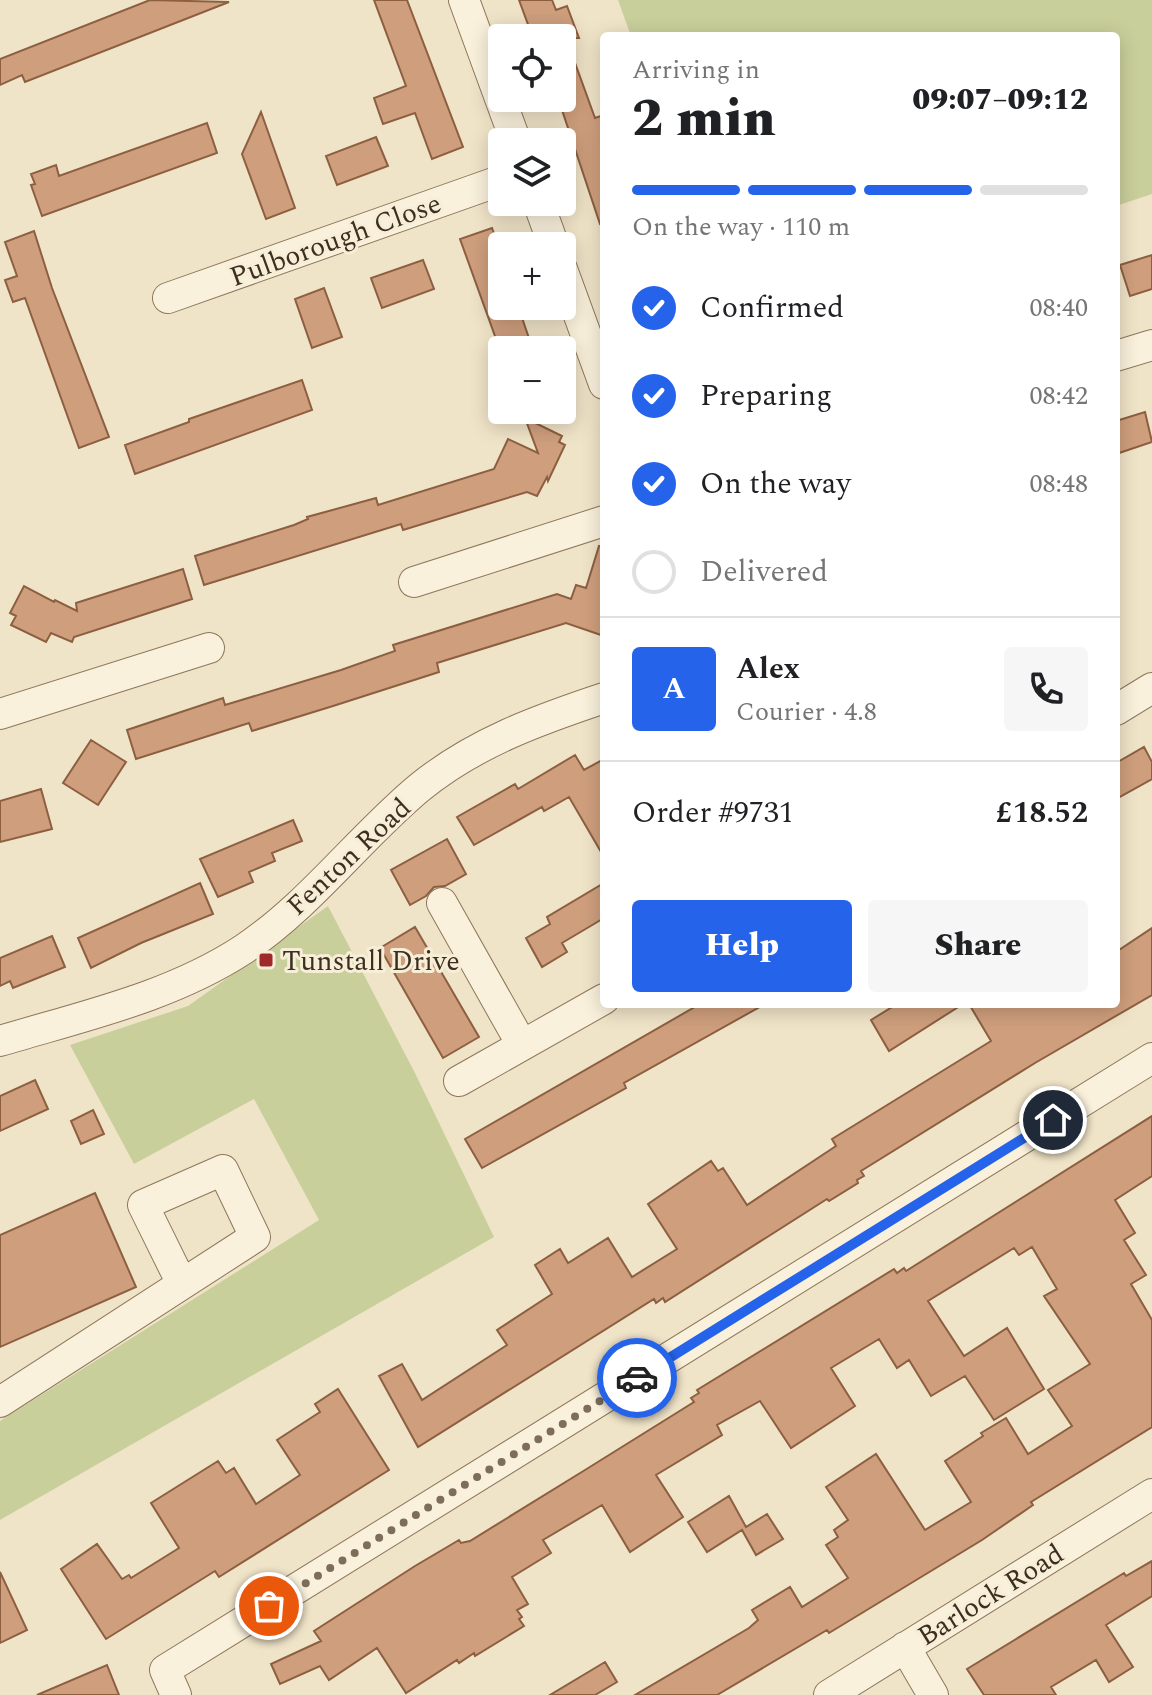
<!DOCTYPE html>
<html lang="en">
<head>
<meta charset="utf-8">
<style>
  :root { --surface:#fff; --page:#f6f6f6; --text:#202124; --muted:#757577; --line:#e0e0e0; --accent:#2563eb }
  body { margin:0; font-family:Spectral,serif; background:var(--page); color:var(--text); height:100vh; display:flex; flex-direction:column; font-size:30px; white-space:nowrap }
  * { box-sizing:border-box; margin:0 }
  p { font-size:26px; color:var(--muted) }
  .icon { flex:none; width:44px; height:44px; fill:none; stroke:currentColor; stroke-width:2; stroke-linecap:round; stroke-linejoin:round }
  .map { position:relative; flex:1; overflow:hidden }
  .details { position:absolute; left:600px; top:32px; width:520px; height:976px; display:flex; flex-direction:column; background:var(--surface); border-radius:8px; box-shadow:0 4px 20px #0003 }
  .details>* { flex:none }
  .buttons { position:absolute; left:488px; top:24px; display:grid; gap:16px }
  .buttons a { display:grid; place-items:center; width:88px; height:88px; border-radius:8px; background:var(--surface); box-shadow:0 4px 20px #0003; font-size:40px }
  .pin { position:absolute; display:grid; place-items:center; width:68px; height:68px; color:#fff; margin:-34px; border:4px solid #fff; border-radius:50%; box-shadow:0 2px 8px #0007 }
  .courier { position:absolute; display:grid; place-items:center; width:80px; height:80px; margin:-40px; border:6px solid #2563eb; border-radius:50%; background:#fff; color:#222; box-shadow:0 2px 10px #0007 }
  .headline em { font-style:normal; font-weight:800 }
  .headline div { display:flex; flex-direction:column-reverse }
  .headline { display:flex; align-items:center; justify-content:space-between; height:136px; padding:0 32px }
  h1 { font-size:52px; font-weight:800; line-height:60px }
  .bar { display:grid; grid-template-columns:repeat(4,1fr); gap:12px 8px; align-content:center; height:96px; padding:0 32px }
  .bar i { height:10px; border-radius:6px; background:var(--line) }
  .bar .selected { background:var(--accent) }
  .bar p { grid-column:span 4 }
  .line { display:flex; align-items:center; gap:20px; padding:0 32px; border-top:2px solid var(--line) }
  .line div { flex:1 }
  .round { display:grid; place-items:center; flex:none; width:84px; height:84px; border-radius:8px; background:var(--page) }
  ol { padding:0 32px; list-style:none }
  li { display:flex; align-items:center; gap:24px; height:88px }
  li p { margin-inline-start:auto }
  li .icon { padding:8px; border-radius:50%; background:var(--accent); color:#fff; stroke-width:4 }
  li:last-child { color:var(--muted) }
  li i { width:44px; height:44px; border:4px solid var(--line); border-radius:50% }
  .button { display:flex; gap:16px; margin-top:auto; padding:16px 32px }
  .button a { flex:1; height:92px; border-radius:8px; background:var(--accent); color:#fff; font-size:32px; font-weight:800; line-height:92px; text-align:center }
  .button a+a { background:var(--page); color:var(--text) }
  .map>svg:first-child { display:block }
</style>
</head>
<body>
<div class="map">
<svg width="1152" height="1695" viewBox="0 0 1152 1695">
  <rect width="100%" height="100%" fill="#f0e4c8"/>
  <!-- green -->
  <path fill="#c9cf9b" d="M618,0h534v194l-36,12v-170h-485z
    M328,906l87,167 79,164 -494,283v-99l319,-201 -65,-121 -120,65 -64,-119 118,-39z"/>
  <!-- building -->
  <path fill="#cf9f7d" stroke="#8d5f41" stroke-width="2" d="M150,0l79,2 -204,80 -3,-7 -22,10v-26z
    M374,0h33l56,147 -31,12 -17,-46 -32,11 -9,-26 32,-12z
    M519,0h33l4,10 11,-4 12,32h-13l29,80 9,-3v108l-4,1 -42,-126h4v-60h-29z
    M261,112l34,96 -29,11 -24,-65z
    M207,123l10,30 -175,63 -11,-31 4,-1 -4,-10 25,-9 3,11z
    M376,137l12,29 -51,19 -11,-29z
    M492,228l10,27v51h16l15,44h-33l-40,-111z
    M34,231l18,57 57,149 -30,11 -54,-150 -12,4 -8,-22 12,-4 -12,-34z
    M1152,255v34l-22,7 -10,-31z
    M423,260l11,29 -52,19 -11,-30z
    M324,288l18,49 -30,11 -17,-49z
    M302,380l10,30 -177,64 -10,-29 64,-23v-3z
    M1145,412l7,30 -36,12v-33z
    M525,418l37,18 -3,6 6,3 -17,36 -1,-4 -10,19 -10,-4 -124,38 -2,-6 -197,61 -9,-29 99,-31 14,-6 -1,-2 69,-19 2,7 116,-36 14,-30 30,14z
    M599,546l5,1v89l-38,-13 -129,40 2,9 -106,34 -81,25 -3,-8 -113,36 -9,-29 96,-32 2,7 116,-35 54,-19 -2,-6 164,-51 14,5 5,-14 10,3z
    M183,569l9,30 -118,38 -2,5 -21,-9 -5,9 -35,-17 5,-9 -6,-3 14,-27 30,16 1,-2 22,11 -1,-8z
    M91,740l35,22 -28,43 -35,-22z
    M1144,747l8,15v17l-36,20v-36z
    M575,755l9,15 20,-11v98l-35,-60 -25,14 -2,-4 -68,38 -17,-28 58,-33 3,5z
    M41,789l11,40 -52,13v-41z
    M293,820l9,21 -30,12 3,8 -26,11 4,10 -35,15 -18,-38z
    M447,839l19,35 -21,12 -11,1 -8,9 -16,9 -19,-35z
    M200,883l13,31 -72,29 -50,25 -13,-30z
    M604,883v35l-42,25 5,9 -25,15 -16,-29 24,-14 -3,-7z
    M415,927l64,110 -36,21 -63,-110z
    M1152,928v67l-117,68 -174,108 3,5 -7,4 1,3 -29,18 -2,-2 -162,103 -2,-4 -7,5 -2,-4 -236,148 -39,-71 23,-12 20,36 85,-55 -10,-15 55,-36 -17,-29 25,-16 8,14 40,-25 24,39 45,-28 -29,-45 63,-43 7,10 5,-3 24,37 89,-59 -4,-7 159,-98 -22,-37h147v-52z
    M52,936l13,31 -52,21 -3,-7 -10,5v-28z
    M700,1004h65l-141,79 2,5 -144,80 -17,-29z
    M897,1004h66l-74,47 -18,-31z
    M35,1080l13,29 -48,22v-35z
    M93,1110l11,24 -23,10 -10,-23z
    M1152,1116v60l-37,24 20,33 -11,7 22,35 -15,9 21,36v107l-121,75 2,3 -51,35 -153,93 -2,-3 -110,65h-82l114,-67 9,-8 -6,-10 38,-23 12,20 46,-29 -22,-33 12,-8 -4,-7 14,-10 -22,-33 50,-33 49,76 46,-28 -26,-41 38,-25 -2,-3 25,-15 22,36 44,-28 -24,-36 42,-26 -46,-68 13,-7 -25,-42 -13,8 -5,-7 -86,53 36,55 43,-28 37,61 -50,31 -29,-44 -34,20 -22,-36 -12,8 -18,-29 -48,29 24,38 -64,42 -31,-47 -43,24 5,10 -66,40 27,42 -53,35 -28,-47 -59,35 8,13 -39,24 16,27 -11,6 5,7 -3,2 5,7 -49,30 -1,-3 -15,10 -2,-3 -51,33 -29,-45 -48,32 -9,-14 -40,18 -9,-20 50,-23 -7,-10 101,-65 44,-26 2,3 9,-2 115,-71 109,-68 -3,-4 8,-5 -2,-3 197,-121 3,4 7,-5 2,3z
    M95,1193l41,94 -136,60v-112z
    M338,1389l51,81 -170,107 -4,-6 -109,68 -45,-70 36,-25 25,35 7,-4 2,3 48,-30 -28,-45 67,-42 8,12 8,-5 22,36 44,-29 -23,-35 43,-28 -5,-8z
    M729,1496l17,31 21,-13 16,25 -27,16 -14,-25 -35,22 -19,-30z
    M1152,1561v35l-46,29 27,42 -24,15 -13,-22 -45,27 5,8h-72l-17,-26 157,-96 2,3z
    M0,1572l27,58 -27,13z
    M605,1662l12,20 -22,13h-45z
    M107,1665l12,30h-82z"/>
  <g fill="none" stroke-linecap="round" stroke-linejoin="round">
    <defs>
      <path id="minor" d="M464,0l52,142
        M538,202l16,44
        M562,269l42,115
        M168,298l334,-118
        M1116,356l36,-11
        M414,582l190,-61
        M1116,710l36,-22
        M0,714l209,-66
        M442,903l80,142
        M0,1041c83,-25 171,-44 244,-92 66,-44 115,-111 175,-161 55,-45 119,-68 185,-90
        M459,1081l145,-82
        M0,1402l255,-165 -32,-67 -80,35 39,79
        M905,1647l28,48
        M176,1695l-11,-25 987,-612
        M829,1695l323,-201"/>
    </defs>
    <!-- minor casing -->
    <use href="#minor" stroke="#8d765c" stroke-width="32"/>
    <!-- minor -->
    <use href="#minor" stroke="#faf1dc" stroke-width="30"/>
  </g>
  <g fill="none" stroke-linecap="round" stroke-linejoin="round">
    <!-- done -->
    <path stroke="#7c6e5b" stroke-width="8" stroke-dasharray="0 14.4" d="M269,1606l368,-228"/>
    <!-- route -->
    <path stroke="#2563eb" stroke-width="10" d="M637,1378l416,-258"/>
  </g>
  <!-- markers -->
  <rect fill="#9e2a2b" stroke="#f7eed8" stroke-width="3" x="258" y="952" width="16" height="16" rx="4"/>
  <g text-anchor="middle" stroke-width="6" stroke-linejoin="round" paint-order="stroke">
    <!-- street labels -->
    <g font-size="28" fill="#3d2e20" stroke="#f7eed8">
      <text transform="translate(335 239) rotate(-20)" y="10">Pulborough Close</text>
      <text transform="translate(348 856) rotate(-43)" y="10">Fenton Road</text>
      <text transform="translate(990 1594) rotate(-32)" y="10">Barlock Road</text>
    </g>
    <!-- poi labels -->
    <g font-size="28" fill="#3d2e20" stroke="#f7eed8" text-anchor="start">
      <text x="282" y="970">Tunstall Drive</text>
    </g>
  </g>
</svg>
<div class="buttons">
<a><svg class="icon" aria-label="locate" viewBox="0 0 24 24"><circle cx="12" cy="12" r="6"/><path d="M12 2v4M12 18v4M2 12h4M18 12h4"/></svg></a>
<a><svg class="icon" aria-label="layers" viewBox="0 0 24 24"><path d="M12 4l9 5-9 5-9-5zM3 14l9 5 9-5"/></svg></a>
<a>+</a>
<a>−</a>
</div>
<div class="pin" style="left:269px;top:1606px;background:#ea580c"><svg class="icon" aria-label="bag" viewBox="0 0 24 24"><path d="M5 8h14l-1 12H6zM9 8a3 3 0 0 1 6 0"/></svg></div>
<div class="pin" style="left:1053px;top:1120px;background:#1f2937"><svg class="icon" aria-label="home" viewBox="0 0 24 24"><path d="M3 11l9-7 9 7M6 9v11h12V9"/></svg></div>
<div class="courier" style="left:637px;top:1378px"><svg class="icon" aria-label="car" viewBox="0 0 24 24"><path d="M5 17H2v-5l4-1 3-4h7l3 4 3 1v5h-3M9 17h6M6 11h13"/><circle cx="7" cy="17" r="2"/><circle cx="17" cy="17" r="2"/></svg></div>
<section class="details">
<div class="headline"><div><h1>2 min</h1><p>Arriving in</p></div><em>09:07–09:12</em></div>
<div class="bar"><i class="selected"></i><i class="selected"></i><i class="selected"></i><i></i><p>On the way · 110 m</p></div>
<ol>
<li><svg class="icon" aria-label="check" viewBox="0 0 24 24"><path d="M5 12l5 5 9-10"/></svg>Confirmed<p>08:40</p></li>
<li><svg class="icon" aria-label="check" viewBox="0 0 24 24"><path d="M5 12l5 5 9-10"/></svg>Preparing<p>08:42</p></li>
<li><svg class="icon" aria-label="check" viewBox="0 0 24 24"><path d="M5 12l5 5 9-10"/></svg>On the way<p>08:48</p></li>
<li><i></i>Delivered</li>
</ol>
<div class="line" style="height:144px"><b class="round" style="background:var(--accent);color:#fff">A</b><div><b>Alex</b><p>Courier · 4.8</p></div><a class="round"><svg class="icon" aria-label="phone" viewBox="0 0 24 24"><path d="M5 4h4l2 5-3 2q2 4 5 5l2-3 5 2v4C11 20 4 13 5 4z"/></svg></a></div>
<div class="line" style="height:104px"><div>Order #9731</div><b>£18.52</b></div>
<div class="button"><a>Help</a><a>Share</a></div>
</section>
</div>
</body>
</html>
